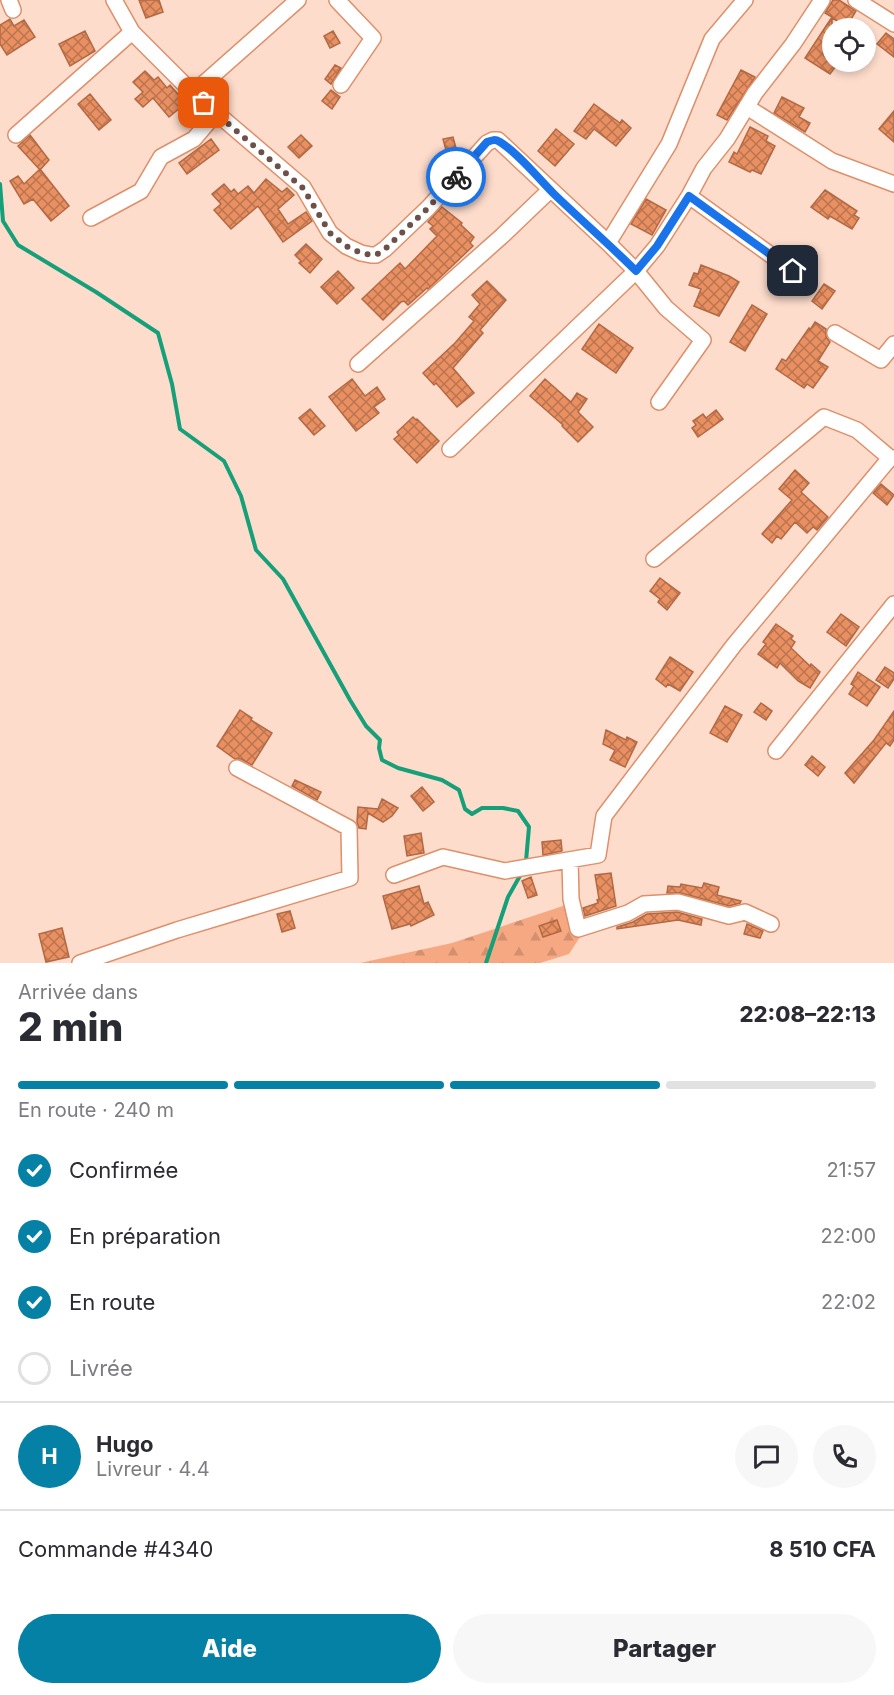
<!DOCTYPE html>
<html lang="fr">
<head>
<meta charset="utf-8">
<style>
  :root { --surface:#fff; --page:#f7f7f7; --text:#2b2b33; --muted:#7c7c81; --line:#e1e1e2; --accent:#0581a6 }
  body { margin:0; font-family:Inter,sans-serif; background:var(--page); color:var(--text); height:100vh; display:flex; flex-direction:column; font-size:22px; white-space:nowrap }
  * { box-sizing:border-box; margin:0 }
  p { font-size:20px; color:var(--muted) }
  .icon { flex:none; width:33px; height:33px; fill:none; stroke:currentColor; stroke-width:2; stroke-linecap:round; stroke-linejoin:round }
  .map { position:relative; height:963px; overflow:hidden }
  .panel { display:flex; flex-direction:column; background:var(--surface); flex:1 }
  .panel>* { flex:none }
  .fabs { position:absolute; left:822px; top:18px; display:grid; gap:12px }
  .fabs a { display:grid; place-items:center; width:54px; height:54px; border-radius:50%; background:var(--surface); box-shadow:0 3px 9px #0003; font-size:30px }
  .pin { position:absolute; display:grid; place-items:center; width:51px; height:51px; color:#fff; margin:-26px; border-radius:12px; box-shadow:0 3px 9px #0006 }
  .courier { position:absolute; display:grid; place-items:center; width:60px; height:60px; margin:-30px; border:4px solid #1a73e8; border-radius:50%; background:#fff; color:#222; box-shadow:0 2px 8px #0007 }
  .head em { font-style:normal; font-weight:800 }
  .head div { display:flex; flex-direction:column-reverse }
  .head { display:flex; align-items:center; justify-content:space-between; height:102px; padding:0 18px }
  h1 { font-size:39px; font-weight:800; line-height:45px }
  .bar { display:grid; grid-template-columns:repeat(4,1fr); gap:9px 6px; align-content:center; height:72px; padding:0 18px }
  .bar i { height:8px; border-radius:4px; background:var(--line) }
  .bar .current { background:var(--accent) }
  .bar p { grid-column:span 4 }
  .line { display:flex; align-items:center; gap:15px; padding:0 18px; border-top:2px solid var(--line) }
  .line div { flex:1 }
  .round { display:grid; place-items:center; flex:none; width:63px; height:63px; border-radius:32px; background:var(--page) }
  ol { padding:0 18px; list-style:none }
  li { display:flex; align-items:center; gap:18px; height:66px }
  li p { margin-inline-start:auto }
  li .icon { padding:6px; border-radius:50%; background:var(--accent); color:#fff; stroke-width:4 }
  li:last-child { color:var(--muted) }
  li i { width:33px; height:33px; border:3px solid var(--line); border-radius:50% }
  .primary-button { display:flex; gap:12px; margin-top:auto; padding:12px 18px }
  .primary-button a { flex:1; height:69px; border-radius:36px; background:var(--accent); color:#fff; font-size:24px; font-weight:800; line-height:69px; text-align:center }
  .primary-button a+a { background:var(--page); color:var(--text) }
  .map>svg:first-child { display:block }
</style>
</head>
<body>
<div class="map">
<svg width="894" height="963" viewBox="0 0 894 963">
  <defs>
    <pattern id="forest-firs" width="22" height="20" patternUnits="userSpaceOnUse" patternTransform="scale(1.5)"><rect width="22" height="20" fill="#f6a882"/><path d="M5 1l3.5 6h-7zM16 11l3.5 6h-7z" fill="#d38f6e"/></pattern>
    <pattern id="building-cross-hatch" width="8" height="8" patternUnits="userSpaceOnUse" patternTransform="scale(1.5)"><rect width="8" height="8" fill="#e99063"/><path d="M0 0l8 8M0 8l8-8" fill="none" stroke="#bc744f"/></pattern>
  </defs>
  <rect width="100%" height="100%" fill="#fddccc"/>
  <!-- forest -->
  <path fill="url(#forest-firs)" d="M572,903l8,34 -11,17 -29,9h-180l92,-20z"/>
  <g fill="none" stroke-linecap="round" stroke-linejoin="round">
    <!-- stream -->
    <path stroke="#16a079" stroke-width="4" d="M0,184l3,37 15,24 78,47 62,41 14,51 8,45 44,32 17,35 15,54 27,29 67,121 16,26 14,14 -1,8 3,12 16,8 44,12 17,10 6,19 7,5 10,-6h21l15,3 11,16 -3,34
      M486,963l22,-66 13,-23"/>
  </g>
  <!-- building -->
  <path fill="url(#building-cross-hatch)" stroke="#b26943" stroke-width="1.5" d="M139,0h20l4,12 -17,6z
    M833,0h6l17,11 -9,15 -15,-8v44h7l-9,12 -25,-16 27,-41 -7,-4z
    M10,19l4,7 10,-6 11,17 -28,18 -7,-11v-19z
    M85,31l10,20 -25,15 -11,-22z
    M333,31l7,12 -10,5 -6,-12z
    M886,33l8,6v18l-17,-13z
    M335,65l6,3 -10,16 -6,-5z
    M741,70l14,7 -28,43 -10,-5z
    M145,71l9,9 4,-3 9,11 3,-3 16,18 -17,14 -16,-19 -10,9 -8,-8 8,-7 -10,-10z
    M331,90l9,7 -8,12 -10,-8z
    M90,94l21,26 -12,10 -21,-26z
    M782,97l22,11 -5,9 11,6 -5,9 -31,-19z
    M594,104l26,19 2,-3 9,8 -15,18 -22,-17 -8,10 -12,-8z
    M894,111v31l-15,-13z
    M750,127l18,9 -2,5 9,5 -14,28 -9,-4 -2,2 -21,-10 5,-10 3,2z
    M556,129l18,15 -19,22 -17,-15z
    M30,135l19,25 -9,10 -22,-24z
    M301,135l11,11 -13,12 -11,-11z
    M453,137l4,15 -10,2 -4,-15z
    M211,139l8,11 -32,24 -8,-11z
    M40,169l29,37 -18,15 -18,-22 -9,5 -14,-23 8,-5 6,8z
    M266,179l16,13 5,-4 7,7 -16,14 10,15 18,-12 6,9 -29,21 -25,-36 -27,23 -17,-19 7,-6 -9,-10 12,-10 7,8 3,-3 4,5 10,-8 6,7z
    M825,190l32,21 -3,4 5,3 -7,11 -22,-13 -2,3 -17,-12z
    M646,199l20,11 -14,25 -21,-11z
    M442,207l20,16 -1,2 13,12 -4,6 3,3 -45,43 -1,-1 -19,17 -4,-4 -3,1 -18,18 -21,-21 38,-36 5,6 32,-33 -7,-7 3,-3 -5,-4z
    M306,244l16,15 -12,14 -11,-10 2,-2 -6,-6z
    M701,265l28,11 10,6 -20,34 -25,-10 7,-17 -12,-4 5,-12 4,1z
    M338,271l16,17 -17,16 -16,-17z
    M487,281l19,19 -26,30 3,3 -30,35 21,25 -17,14 -21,-24 -2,2 -11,-12 32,-30 19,-22 -5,-4 11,-13 -8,-9z
    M824,284l11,7 -13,18 -10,-8z
    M752,305l15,9 -22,37 -15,-9z
    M815,322l11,7v8l4,5 -12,19 10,6 -15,21 -6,-4 -3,4 -28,-19 6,-10 4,2 23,-33 1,2z
    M599,324l34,24 -17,25 -34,-24z
    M352,379l13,17 12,-9 8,12 -11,8 5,6 -23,18 -27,-34z
    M545,379l26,23 6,-9 10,6 -9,13 15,15 -15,15 -16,-16 1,-1 -33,-29z
    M310,409l15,17 -11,9 -15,-17z
    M716,410l7,9 -25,18 -6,-9 4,-3 -3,-4 10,-7 3,4z
    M413,417l3,3 1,-1 22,22 -22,22 -23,-24 5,-4 -2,-3z
    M795,470l14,13 -8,9 27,25 -11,13 -4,-3 -6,6 -12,-11 -14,17 -4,-3 -5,7 -10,-9 30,-34 -13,-11z
    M881,484l13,11 -7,10 -14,-12z
    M660,578l20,15 -13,17 -9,-8 2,-3 -10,-8z
    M841,614l18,13 -13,19 -19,-14z
    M776,624l17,12 -2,3 4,3 -4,6 19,18 1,-2 9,8 -10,16 -12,-7 -18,-18 -3,5 -19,-14 8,-10 -3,-2z
    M670,657l23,15 -13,19 -12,-7 -2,3 -10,-8z
    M885,667l9,6v6l-6,9 -12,-8z
    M858,672l22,15 -13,19 -18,-12 5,-8 -3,-2z
    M761,703l11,8 -6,9 -12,-8z
    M725,706l17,9 -15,27 -17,-9z
    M240,710l12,8 -1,2 21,13 -20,32 -11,-6h-6l-18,-13z
    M894,711v29l-4,6 -4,-3 -32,40 -9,-10 29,-33z
    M606,730l20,10 1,-3 10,5 -12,25 -15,-7 5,-10 -12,-6z
    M812,756l13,11 -7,9 -13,-11z
    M295,780l26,12 -4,8 -25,-14z
    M422,787l12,15 -11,9 -12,-15z
    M382,799l16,9 -6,8 -9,6 -15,-9 -2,16 -7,-1 -2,-6 1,-15 20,2z
    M421,833l3,20 -17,3 -3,-20z
    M561,840l1,11 -19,4 -1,-13z
    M611,873l5,33 -31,10 -2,-8 15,-5 -1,-3 2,-1 -4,-24z
    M531,877l6,18 -9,3 -6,-17z
    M704,883l15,4 -2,8 24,6 -1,2 -11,3 -48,-13h-14l1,-7 12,1 1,-3 21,4z
    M419,886l5,18 4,-2 6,13 -23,11 -1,-2 -18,5 -9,-33z
    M290,911l5,17 -13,4 -5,-18z
    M677,912l25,7 -1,6 -23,-5 -61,9v-2l16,-5 14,-8z
    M557,920l4,11 -18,6 -4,-11z
    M747,924l16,7 -3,7 -16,-4z
    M62,928l7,29 -23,5 -7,-28z"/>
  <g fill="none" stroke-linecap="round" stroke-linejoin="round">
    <defs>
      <path id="street" d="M9,0l4,10
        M114,0l18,32 61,61 110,94 27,46 16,13 15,7 10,2h5l9,-6 43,-41 59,-65 6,-3h5l110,103 28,28 30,37 37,32 -44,62
        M337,0l36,38 -32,47
        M856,0l38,24
        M193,93l105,-93
        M747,107l85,54 62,23
        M16,135l116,-103
        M91,218l50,-27 20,-34 33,-18 22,-26
        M608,243l61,-99 43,-105 33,-39
        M793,271l-104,-75 15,-28 23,-29 28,-46 38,-49 29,-44
        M835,333l46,27 13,-16
        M358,364l144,-128 48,-46
        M450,449l186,-178 21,-25 32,-50
        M654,559l170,-142 33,13 33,28h4
        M776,751l118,-147
        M570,860l1,39 7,30 50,-16 16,-9 34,-2 51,14 16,-4 26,12
        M394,875l49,-18 62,14 93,-16 6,-39 130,-171 156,-187
        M80,963l97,-33 173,-52 -1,-50 -112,-60"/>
    </defs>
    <!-- street casing -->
    <use href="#street" stroke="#dd906a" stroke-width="18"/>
    <!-- street -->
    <use href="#street" stroke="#fff" stroke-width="15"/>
  </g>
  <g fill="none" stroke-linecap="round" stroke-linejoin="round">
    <!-- done -->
    <path stroke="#6d5047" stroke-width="6" stroke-dasharray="0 10.8" d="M204,103l99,85 27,45 16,13 15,7 10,2h5l9,-6 43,-41 28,-31"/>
    <!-- route -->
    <path stroke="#1a73e8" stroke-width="8" d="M456,177l31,-35c5,-2 8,-3 13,0 18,11 38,36 54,52 27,26 55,50 82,77l21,-25 32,-50 104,75"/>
  </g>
</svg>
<div class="fabs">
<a><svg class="icon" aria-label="locate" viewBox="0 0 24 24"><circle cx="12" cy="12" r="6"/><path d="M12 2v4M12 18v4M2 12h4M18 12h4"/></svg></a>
</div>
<div class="pin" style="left:204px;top:103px;background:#ea580c"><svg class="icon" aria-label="bag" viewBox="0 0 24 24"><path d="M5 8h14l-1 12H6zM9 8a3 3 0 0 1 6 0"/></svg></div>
<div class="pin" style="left:793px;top:271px;background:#1f2937"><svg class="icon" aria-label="home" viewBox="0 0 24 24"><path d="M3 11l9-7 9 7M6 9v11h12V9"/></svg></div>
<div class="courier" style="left:456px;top:177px"><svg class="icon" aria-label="bike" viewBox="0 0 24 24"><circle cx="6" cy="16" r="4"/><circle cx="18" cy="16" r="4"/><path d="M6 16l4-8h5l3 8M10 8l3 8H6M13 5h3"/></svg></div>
</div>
<section class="panel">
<div class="head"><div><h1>2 min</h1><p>Arrivée dans</p></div><em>22:08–22:13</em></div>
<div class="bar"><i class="current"></i><i class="current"></i><i class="current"></i><i></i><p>En route · 240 m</p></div>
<ol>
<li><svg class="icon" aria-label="check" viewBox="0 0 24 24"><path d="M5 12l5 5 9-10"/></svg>Confirmée<p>21:57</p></li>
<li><svg class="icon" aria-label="check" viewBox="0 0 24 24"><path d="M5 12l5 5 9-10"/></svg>En préparation<p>22:00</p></li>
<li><svg class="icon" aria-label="check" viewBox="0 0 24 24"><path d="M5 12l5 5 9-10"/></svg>En route<p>22:02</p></li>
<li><i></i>Livrée</li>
</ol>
<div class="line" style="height:108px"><b class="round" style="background:var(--accent);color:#fff">H</b><div><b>Hugo</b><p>Livreur · 4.4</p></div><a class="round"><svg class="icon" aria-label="chat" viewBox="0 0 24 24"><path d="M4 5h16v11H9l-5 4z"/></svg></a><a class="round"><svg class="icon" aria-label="phone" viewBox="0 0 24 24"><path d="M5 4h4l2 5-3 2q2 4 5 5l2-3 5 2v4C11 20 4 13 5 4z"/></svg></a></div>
<div class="line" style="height:78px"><div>Commande #4340</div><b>8 510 CFA</b></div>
<div class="primary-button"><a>Aide</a><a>Partager</a></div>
</section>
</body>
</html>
